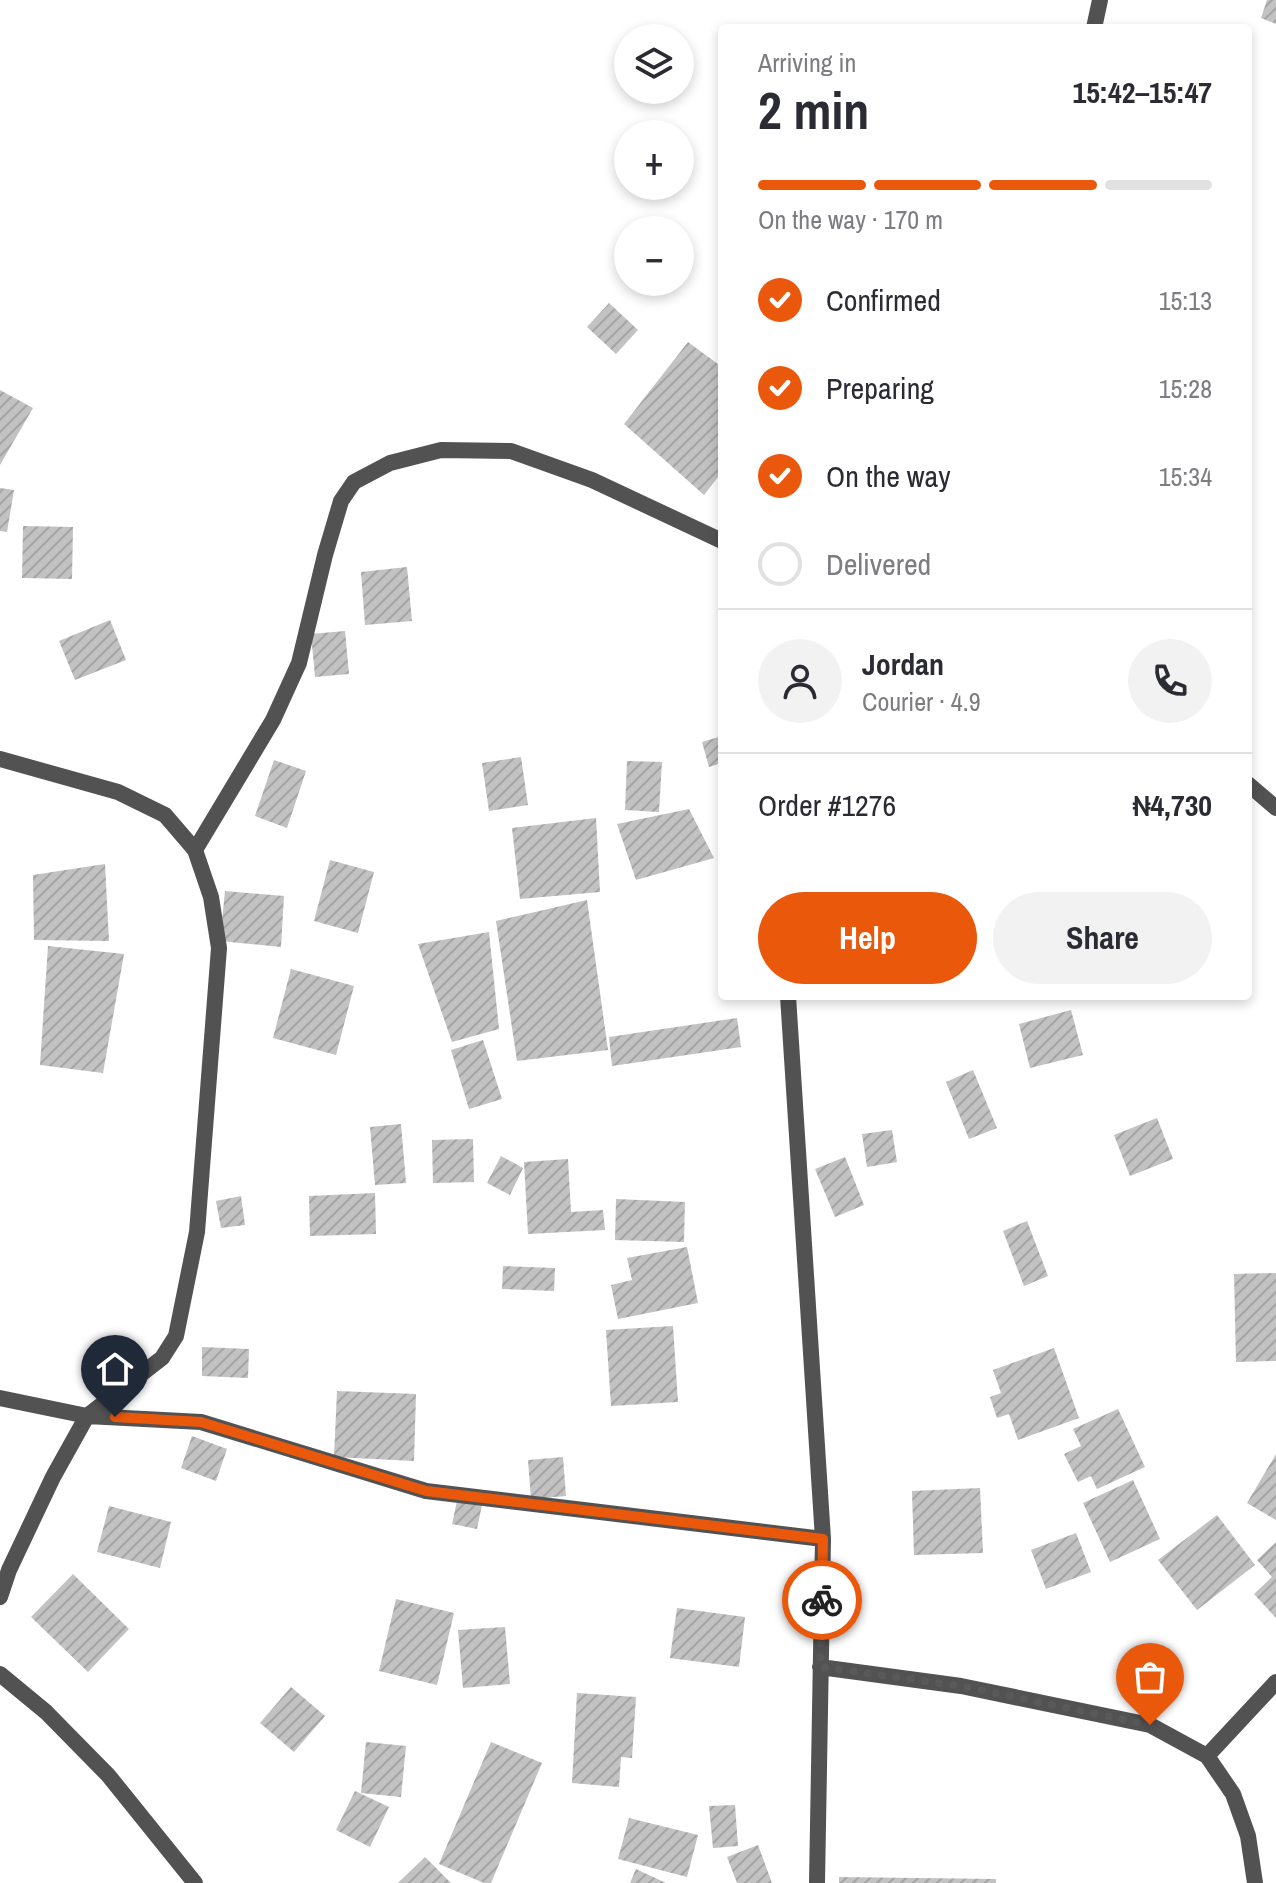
<!DOCTYPE html>
<html lang="en">
<head>
<meta charset="utf-8">
<style>
  :root { --surface:#fff; --page:#f2f2f3; --text:#2b2b33; --muted:#7c7c81; --line:#e1e1e2; --accent:#ea580c }
  body { margin:0; font-family:"Archivo Narrow",sans-serif; background:var(--page); color:var(--text); height:100vh; display:flex; flex-direction:column; font-size:30px; white-space:nowrap }
  * { box-sizing:border-box; margin:0 }
  p { font-size:26px; color:var(--muted) }
  .icon { flex:none; width:44px; height:44px; fill:none; stroke:currentColor; stroke-width:2; stroke-linecap:round; stroke-linejoin:round }
  .map { position:relative; flex:1; overflow:hidden }
  .sheet { position:absolute; left:718px; top:24px; width:534px; height:976px; display:flex; flex-direction:column; background:var(--surface); border-radius:8px; box-shadow:0 4px 12px #0003 }
  .sheet>* { flex:none }
  .fabs { position:absolute; left:614px; top:24px; display:grid; gap:16px }
  .fabs a { display:grid; place-items:center; width:80px; height:80px; border-radius:50%; background:var(--surface); box-shadow:0 4px 12px #0003; font-size:40px }
  .pin { position:absolute; display:grid; place-items:center; width:68px; height:68px; color:#fff; margin:-82px -34px; border-radius:50% 50% 50% 0; rotate:-45deg; box-shadow:0 0 8px #0007 }
  .pin .icon { rotate:45deg }
  .courier { position:absolute; display:grid; place-items:center; width:80px; height:80px; margin:-40px; border:6px solid #ea580c; border-radius:50%; background:#fff; color:#222; box-shadow:0 2px 10px #0007 }
  .head em { font-style:normal; font-weight:700 }
  .head div { display:flex; flex-direction:column-reverse }
  .head { display:flex; align-items:center; justify-content:space-between; height:136px; padding:0 40px }
  h1 { font-size:52px; font-weight:700; line-height:60px }
  .bar { display:grid; grid-template-columns:repeat(4,1fr); gap:12px 8px; align-content:center; height:96px; padding:0 40px }
  .bar i { height:10px; border-radius:6px; background:var(--line) }
  .bar .active { background:var(--accent) }
  .bar p { grid-column:span 4 }
  .line { display:flex; align-items:center; gap:20px; padding:0 40px; border-top:2px solid var(--line) }
  .line div { flex:1 }
  .round { display:grid; place-items:center; flex:none; width:84px; height:84px; border-radius:42px; background:var(--page) }
  ol { padding:0 40px; list-style:none }
  li { display:flex; align-items:center; gap:24px; height:88px }
  li p { margin-inline-start:auto }
  li .icon { padding:8px; border-radius:50%; background:var(--accent); color:#fff; stroke-width:4 }
  li:last-child { color:var(--muted) }
  li i { width:44px; height:44px; border:4px solid var(--line); border-radius:50% }
  .action { display:flex; gap:16px; margin-top:auto; padding:16px 40px }
  .action a { flex:1; height:92px; border-radius:48px; background:var(--accent); color:#fff; font-size:32px; font-weight:700; line-height:92px; text-align:center }
  .action a+a { background:var(--page); color:var(--text) }
  .map>svg:first-child { display:block }
</style>
</head>
<body>
<div class="map">
<svg width="1276" height="1883" viewBox="0 0 1276 1883">
  <defs>
    <pattern id="building-hatch" width="6" height="6" patternUnits="userSpaceOnUse" patternTransform="scale(2)"><rect width="6" height="6" fill="#c2c2c2"/><path d="M-1 1l2-2M0 6l6-6M5 7l2-2" fill="none" stroke="#a5a5a5"/></pattern>
  </defs>
  <rect width="100%" height="100%" fill="#fff"/>
  <!-- building -->
  <path fill="url(#building-hatch)" d="M1267,0h9v24l-15,-6z
    M609,303l29,27 -22,24 -29,-27z
    M688,342l34,25v105l-18,23 -80,-71z
    M0,390l33,18 -33,57z
    M0,488l14,2 -7,42 -7,-1z
    M23,526l50,1 -1,52 -50,-1z
    M407,567l5,54 -47,4 -4,-53z
    M110,620l16,40 -51,20 -16,-39z
    M345,631l4,43 -34,3 -4,-43z
    M722,736v27l-13,4 -7,-25z
    M521,757l7,48 -39,6 -7,-48z
    M274,760l32,11 -19,57 -32,-12z
    M627,761l35,1 -3,50 -34,-2z
    M689,809l25,49 -78,22 -19,-56z
    M596,818l4,74 -80,7 -8,-71z
    M330,860l44,12 -16,61 -44,-12z
    M105,864l4,77 -75,-1 -1,-65z
    M225,891l59,5 -3,51 -61,-6z
    M587,900l21,150 -91,11 -21,-140z
    M489,932l10,97 -47,13 -34,-98z
    M48,946l76,8 -21,119 -63,-8z
    M291,969l63,17 -18,69 -63,-17z
    M1071,1010l12,45 -53,13 -11,-44z
    M737,1018l4,29 -129,19 -3,-29z
    M483,1040l19,59 -33,10 -18,-59z
    M973,1070l24,58 -28,11 -23,-57z
    M1157,1118l16,41 -43,17 -16,-41z
    M401,1124l5,59 -31,2 -5,-58z
    M892,1130l5,32 -30,5 -5,-33z
    M473,1139l1,43 -41,1 -1,-43z
    M501,1156l22,12 -13,27 -23,-12z
    M845,1157l19,48 -29,12 -20,-48z
    M568,1159l3,53 32,-2 2,20 -77,4 -4,-72z
    M375,1193l1,41 -66,2 -1,-40z
    M241,1196l4,29 -24,3 -5,-27z
    M616,1199l69,3 -1,40 -69,-2z
    M1027,1221l21,55 -24,10 -21,-55z
    M687,1247l11,56 -80,16 -7,-34 21,-5 -5,-22z
    M503,1266l52,2 -1,23 -52,-2z
    M1276,1273v88l-40,1 -2,-88z
    M673,1326l5,76 -67,4 -5,-76z
    M202,1347l47,2 -1,29 -46,-2z
    M1054,1348l25,70 -61,22 -9,-26 -12,4 -7,-21 11,-4 -8,-23z
    M337,1391l79,3 -2,67 -80,-4z
    M1118,1409l27,58 -48,22 -6,-13 -13,6 -14,-28 17,-8 -8,-17z
    M192,1436l35,13 -11,32 -35,-13z
    M1276,1454v66l-29,-17z
    M563,1457l3,39 -35,3 -3,-39z
    M1133,1480l27,59 -50,23 -27,-59z
    M980,1488l3,65 -69,2 -2,-64z
    M457,1501l25,4 -5,24 -25,-5z
    M109,1506l62,16 -11,46 -63,-16z
    M1217,1515l38,50 -58,45 -39,-50z
    M1076,1533l15,39 -45,17 -15,-39z
    M1276,1542v76l-22,-24 18,-17 -15,-17z
    M73,1574l56,55 -41,43 -57,-55z
    M396,1599l58,14 -17,72 -58,-14z
    M677,1608l68,9 -6,50 -69,-9z
    M505,1627l5,57 -47,4 -5,-58z
    M291,1687l34,29 -31,36 -34,-29z
    M577,1693l59,4 -4,61 -11,-1 -2,30 -47,-4z
    M366,1742l40,4 -5,51 -40,-4z
    M491,1742l51,21 -51,120h-7l-45,-19z
    M355,1791l34,16 -19,40 -34,-17z
    M735,1805l3,41 -25,2 -4,-42z
    M629,1818l69,17 -11,42 -69,-18z
    M758,1845l14,38h-35l-10,-26z
    M425,1857l26,26h-53z
    M636,1869l30,14h-36z
    M839,1877l157,2v4h-157z"/>
  <g fill="none" stroke-linecap="round" stroke-linejoin="round">
    <!-- street -->
    <path stroke="#525252" stroke-width="16" d="M1094,28l6,-28
      M0,759l118,33 47,23 30,35 16,47 8,51 -22,284 -21,104 -14,22 -75,58 -34,61 -44,93 -9,27
      M1248,784l28,24
      M195,850l78,-130 26,-57 26,-108 16,-54 13,-19 36,-19 51,-13 70,1 81,29 130,61
      M788,996l35,543 -6,344
      M0,1398l87,18 114,6 225,69 397,48
      M820,1667l141,19 189,39 57,31 26,38 15,42 7,47
      M0,1674l46,38 62,63 87,108
      M1207,1756l69,-74"/>
  </g>
  <g fill="none" stroke-linecap="round" stroke-linejoin="round">
    <!-- done -->
    <path stroke="#595959" stroke-width="8" stroke-dasharray="0 14.4" d="M822,1600l-2,67 141,19 189,39"/>
    <!-- route -->
    <path stroke="#ea580c" stroke-width="10" d="M115,1417l86,5 225,69 397,48 -1,61"/>
  </g>
</svg>
<div class="fabs">
<a><svg class="icon" aria-label="layers" viewBox="0 0 24 24"><path d="M12 4l9 5-9 5-9-5zM3 14l9 5 9-5"/></svg></a>
<a>+</a>
<a>−</a>
</div>
<div class="pin" style="left:1150px;top:1725px;background:#ea580c"><svg class="icon" aria-label="bag" viewBox="0 0 24 24"><path d="M5 8h14l-1 12H6zM9 8a3 3 0 0 1 6 0"/></svg></div>
<div class="pin" style="left:115px;top:1417px;background:#1f2937"><svg class="icon" aria-label="home" viewBox="0 0 24 24"><path d="M3 11l9-7 9 7M6 9v11h12V9"/></svg></div>
<div class="courier" style="left:822px;top:1600px"><svg class="icon" aria-label="bike" viewBox="0 0 24 24"><circle cx="6" cy="16" r="4"/><circle cx="18" cy="16" r="4"/><path d="M6 16l4-8h5l3 8M10 8l3 8H6M13 5h3"/></svg></div>
<section class="sheet">
<div class="head"><div><h1>2 min</h1><p>Arriving in</p></div><em>15:42–15:47</em></div>
<div class="bar"><i class="active"></i><i class="active"></i><i class="active"></i><i></i><p>On the way · 170 m</p></div>
<ol>
<li><svg class="icon" aria-label="check" viewBox="0 0 24 24"><path d="M5 12l5 5 9-10"/></svg>Confirmed<p>15:13</p></li>
<li><svg class="icon" aria-label="check" viewBox="0 0 24 24"><path d="M5 12l5 5 9-10"/></svg>Preparing<p>15:28</p></li>
<li><svg class="icon" aria-label="check" viewBox="0 0 24 24"><path d="M5 12l5 5 9-10"/></svg>On the way<p>15:34</p></li>
<li><i></i>Delivered</li>
</ol>
<div class="line" style="height:144px"><a class="round"><svg class="icon" aria-label="person" viewBox="0 0 24 24"><circle cx="12" cy="8" r="4"/><path d="M4 21q1-7 8-7t8 7"/></svg></a><div><b>Jordan</b><p>Courier · 4.9</p></div><a class="round"><svg class="icon" aria-label="phone" viewBox="0 0 24 24"><path d="M5 4h4l2 5-3 2q2 4 5 5l2-3 5 2v4C11 20 4 13 5 4z"/></svg></a></div>
<div class="line" style="height:104px"><div>Order #1276</div><b>₦4,730</b></div>
<div class="action"><a>Help</a><a>Share</a></div>
</section>
</div>
</body>
</html>
